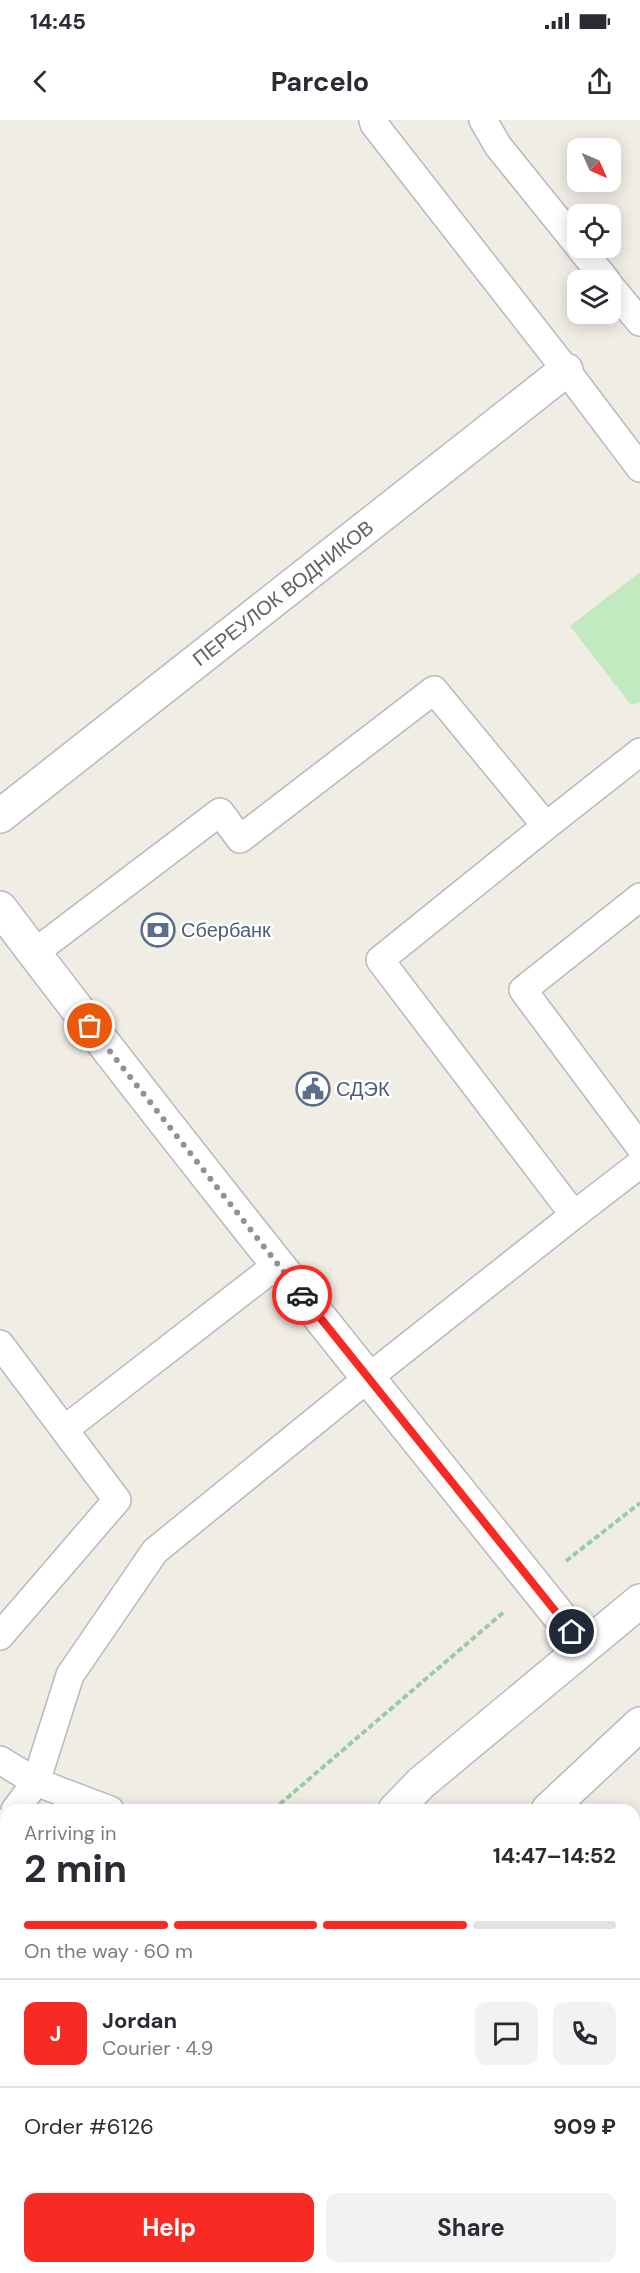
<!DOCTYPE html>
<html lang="en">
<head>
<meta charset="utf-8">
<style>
  :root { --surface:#fff; --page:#f2f2f3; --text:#2b2b33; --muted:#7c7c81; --line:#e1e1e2; --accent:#f72a24 }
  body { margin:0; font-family:"DM Sans",sans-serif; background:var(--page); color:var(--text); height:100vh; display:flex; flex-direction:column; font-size:22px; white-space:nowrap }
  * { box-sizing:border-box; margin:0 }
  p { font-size:20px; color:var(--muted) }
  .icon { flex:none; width:33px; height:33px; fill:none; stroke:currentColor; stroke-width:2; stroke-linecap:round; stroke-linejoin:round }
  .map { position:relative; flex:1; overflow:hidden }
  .drawer { position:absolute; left:0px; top:1684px; width:640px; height:470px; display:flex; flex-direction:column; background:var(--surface); border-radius:18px 18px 0 0; box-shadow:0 3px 15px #0003 }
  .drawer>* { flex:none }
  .needle { width:39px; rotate:135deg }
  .tools { position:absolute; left:567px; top:18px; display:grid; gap:12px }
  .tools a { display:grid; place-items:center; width:54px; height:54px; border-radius:12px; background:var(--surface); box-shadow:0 3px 15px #0003; font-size:30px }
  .pin { position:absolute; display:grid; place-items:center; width:51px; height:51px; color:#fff; margin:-26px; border:3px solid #fff; border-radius:50%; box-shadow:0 2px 6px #0007 }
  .courier { position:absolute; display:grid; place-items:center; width:60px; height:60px; margin:-30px; border:4px solid #f72a24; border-radius:50%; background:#fff; color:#222; box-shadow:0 2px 8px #0007 }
  .head em { font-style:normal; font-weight:700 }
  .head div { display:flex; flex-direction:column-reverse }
  .head { display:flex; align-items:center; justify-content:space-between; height:102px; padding:0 24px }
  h1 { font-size:39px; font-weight:700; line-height:45px }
  .bar { display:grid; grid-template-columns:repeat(4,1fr); gap:9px 6px; align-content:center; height:72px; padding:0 24px }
  .bar i { height:8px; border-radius:4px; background:var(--line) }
  .bar .current { background:var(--accent) }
  .bar p { grid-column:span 4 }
  .line { display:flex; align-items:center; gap:15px; padding:0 24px; border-top:2px solid var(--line) }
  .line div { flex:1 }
  .round { display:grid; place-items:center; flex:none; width:63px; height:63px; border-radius:12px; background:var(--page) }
  .primary-button { display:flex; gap:12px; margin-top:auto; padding:12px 24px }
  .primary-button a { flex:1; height:69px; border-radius:12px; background:var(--accent); color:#fff; font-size:24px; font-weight:700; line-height:69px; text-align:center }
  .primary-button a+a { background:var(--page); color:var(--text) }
  .status { display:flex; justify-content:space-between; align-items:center; height:42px; padding:0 30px; background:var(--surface); direction:ltr }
  .status svg { height:16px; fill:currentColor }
  header { display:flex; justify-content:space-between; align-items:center; height:78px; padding:0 24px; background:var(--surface); font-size:27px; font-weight:700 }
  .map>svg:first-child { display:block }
</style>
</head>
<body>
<div class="status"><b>14:45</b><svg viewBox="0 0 49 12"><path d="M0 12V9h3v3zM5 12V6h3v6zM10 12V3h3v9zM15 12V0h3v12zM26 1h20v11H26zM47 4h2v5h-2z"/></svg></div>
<header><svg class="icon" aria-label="back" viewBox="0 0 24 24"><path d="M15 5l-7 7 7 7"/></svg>Parcelo<svg class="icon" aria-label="share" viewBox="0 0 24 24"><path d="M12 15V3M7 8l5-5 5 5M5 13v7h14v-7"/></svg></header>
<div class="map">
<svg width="640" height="2153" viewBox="0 0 640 2153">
  <rect width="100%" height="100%" fill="#f0ede5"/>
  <!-- green -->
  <path fill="#c2eac0" d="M640,452v130l-9,3 -61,-79z
    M281,2148h320l-2,5h-320z"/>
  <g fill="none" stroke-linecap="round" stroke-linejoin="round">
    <defs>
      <path id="lane" d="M373,0l1,4 192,246 74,98
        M483,0l15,26 80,99
        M580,128l26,32
        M610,166l30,36
        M546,706l94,-74
        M640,777l-117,93 117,157
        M574,1095l66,-51
        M0,1224l117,156 -117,136
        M65,1309l213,-165
        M0,1640l36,22 74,28
        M15,1690l21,-28 34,-107 85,-124 213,-173 206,-163 -194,-255 166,-134 -112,-136 -194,149 -20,-27 -186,141
        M0,1711l6,-9
        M634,1832l6,-2
        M634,1957l6,8"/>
      <path id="street" d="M0,696l566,-446
        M0,788c190,251 388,494 584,739
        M68,2153l4,-5"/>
      <path id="secondary" d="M395,1690l26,-27 219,-182
        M548,1690l92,-86
        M90,2153l2,-5
        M243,2153l2,-5"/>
    </defs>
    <!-- lane casing -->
    <use href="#lane" stroke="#b6b9bd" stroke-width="30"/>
    <!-- street casing -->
    <use href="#street" stroke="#b6b9bd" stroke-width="36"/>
    <!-- secondary casing -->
    <use href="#secondary" stroke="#b7bbc0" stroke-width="36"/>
    <!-- path -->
    <path stroke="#98cca4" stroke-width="4" stroke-dasharray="6 3" stroke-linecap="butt" d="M566,1441l74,-58
      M273,1690l232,-199
      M634,1745l6,-5
      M0,2085l6,-6
      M328,2153l2,-5"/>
    <!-- lane -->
    <use href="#lane" stroke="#fff" stroke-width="27"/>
    <!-- street -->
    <use href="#street" stroke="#fff" stroke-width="33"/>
    <!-- secondary -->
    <use href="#secondary" stroke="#fff" stroke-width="33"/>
  </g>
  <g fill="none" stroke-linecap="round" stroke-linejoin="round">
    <!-- done -->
    <path stroke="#909393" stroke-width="6" stroke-dasharray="0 10.8" d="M90,906l212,269"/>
    <!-- route -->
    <path stroke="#f72a24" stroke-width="8" d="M302,1175l270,337"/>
  </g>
  <!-- icons -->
  <defs>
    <symbol id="bank-ring" viewBox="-11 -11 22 22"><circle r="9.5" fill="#fff" stroke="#5c6f8a" stroke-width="1.5"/><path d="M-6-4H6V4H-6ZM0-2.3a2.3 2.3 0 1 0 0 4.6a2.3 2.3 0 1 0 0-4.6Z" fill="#5c6f8a"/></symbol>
    <symbol id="civic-ring" viewBox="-11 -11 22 22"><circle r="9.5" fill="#fff" stroke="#5c6f8a" stroke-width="1.5"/><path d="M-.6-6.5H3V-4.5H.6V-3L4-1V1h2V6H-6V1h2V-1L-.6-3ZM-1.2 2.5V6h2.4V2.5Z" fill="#5c6f8a"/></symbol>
  </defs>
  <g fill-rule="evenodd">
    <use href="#bank-ring" x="139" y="791" width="38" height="38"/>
    <use href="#civic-ring" x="294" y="950" width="38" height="38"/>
  </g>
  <g text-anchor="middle" stroke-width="5" stroke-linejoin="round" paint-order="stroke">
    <!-- street labels -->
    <g font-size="20" fill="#5d6267" stroke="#fff">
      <text transform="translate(283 473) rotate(-38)" y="7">ПЕРЕУЛОК ВОДНИКОВ</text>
    </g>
    <!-- service labels -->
    <g font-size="20" fill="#4e5e75" stroke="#fff" text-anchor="start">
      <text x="181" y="817">Сбербанк</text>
      <text x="336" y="976">СДЭК</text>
    </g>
  </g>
</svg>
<div class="tools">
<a><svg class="needle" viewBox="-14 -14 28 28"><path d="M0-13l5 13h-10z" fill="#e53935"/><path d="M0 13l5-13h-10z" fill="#7c7c81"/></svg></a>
<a><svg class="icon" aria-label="locate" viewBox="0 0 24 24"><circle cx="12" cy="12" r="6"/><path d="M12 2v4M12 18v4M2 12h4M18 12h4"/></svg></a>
<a><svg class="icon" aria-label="layers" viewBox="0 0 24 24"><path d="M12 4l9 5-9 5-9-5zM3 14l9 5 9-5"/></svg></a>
</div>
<div class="pin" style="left:90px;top:906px;background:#ea580c"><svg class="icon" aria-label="bag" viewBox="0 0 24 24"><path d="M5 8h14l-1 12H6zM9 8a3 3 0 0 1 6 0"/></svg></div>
<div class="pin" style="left:572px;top:1512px;background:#1f2937"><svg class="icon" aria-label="home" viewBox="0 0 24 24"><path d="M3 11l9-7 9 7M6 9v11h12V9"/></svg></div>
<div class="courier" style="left:302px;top:1175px"><svg class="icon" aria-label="car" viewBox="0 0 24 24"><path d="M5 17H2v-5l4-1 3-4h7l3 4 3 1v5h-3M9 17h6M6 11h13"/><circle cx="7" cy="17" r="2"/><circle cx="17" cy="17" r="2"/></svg></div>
<section class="drawer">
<div class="head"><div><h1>2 min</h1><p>Arriving in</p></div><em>14:47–14:52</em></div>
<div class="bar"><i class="current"></i><i class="current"></i><i class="current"></i><i></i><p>On the way · 60 m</p></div>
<div class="line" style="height:108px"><b class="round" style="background:var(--accent);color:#fff">J</b><div><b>Jordan</b><p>Courier · 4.9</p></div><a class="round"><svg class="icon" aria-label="chat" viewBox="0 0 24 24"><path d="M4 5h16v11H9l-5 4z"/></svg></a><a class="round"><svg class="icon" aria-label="phone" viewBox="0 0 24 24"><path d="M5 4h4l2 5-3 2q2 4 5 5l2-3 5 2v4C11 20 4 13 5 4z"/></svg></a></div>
<div class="line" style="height:78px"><div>Order #6126</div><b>909 ₽</b></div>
<div class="primary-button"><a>Help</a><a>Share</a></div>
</section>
</div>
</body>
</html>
